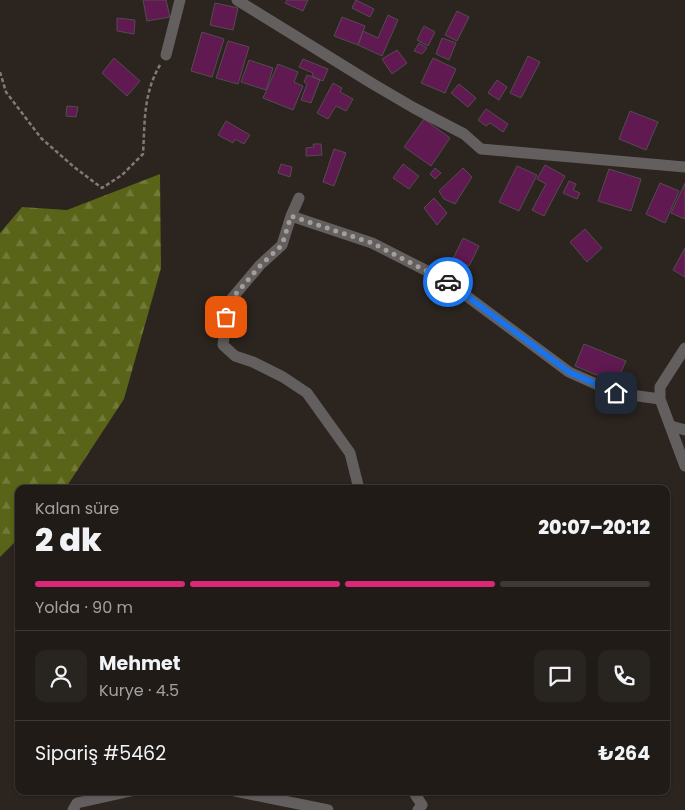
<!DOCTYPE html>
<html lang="tr">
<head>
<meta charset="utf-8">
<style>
  :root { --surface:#201b17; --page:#282420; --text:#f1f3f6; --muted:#a2a1a1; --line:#3d3936; --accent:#db2777 }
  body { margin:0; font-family:Poppins,sans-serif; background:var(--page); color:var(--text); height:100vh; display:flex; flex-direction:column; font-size:19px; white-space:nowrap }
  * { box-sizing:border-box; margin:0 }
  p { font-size:16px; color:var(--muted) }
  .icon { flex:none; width:28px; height:28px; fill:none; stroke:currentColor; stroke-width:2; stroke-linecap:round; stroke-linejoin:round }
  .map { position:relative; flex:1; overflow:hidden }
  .details { position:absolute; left:15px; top:485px; width:655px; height:310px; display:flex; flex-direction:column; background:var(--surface); border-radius:10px; box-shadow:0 1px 4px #0004,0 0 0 1px var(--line) }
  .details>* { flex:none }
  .pin { position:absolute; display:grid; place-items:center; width:42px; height:42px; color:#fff; margin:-21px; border-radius:10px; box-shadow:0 2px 8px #0006 }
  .courier { position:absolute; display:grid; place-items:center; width:50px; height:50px; margin:-25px; border:4px solid #1a73e8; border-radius:50%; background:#fff; color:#222; box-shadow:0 1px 6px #0007 }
  .headline em { font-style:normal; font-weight:800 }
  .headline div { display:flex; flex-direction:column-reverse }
  .headline { display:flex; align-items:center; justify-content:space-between; height:85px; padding:0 20px }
  h1 { font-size:32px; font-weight:800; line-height:38px }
  .bar { display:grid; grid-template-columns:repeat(4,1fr); gap:8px 5px; align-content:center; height:60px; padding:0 20px }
  .bar i { height:6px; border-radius:4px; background:var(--line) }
  .bar .on { background:var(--accent) }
  .bar p { grid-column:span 4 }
  .line { display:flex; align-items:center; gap:12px; padding:0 20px; border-top:1px solid var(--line) }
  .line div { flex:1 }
  .round { display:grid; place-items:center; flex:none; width:52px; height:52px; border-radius:10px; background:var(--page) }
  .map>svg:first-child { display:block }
</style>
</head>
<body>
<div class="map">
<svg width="685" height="810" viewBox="0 0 685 810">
  <defs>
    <pattern id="forest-firs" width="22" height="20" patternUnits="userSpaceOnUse" patternTransform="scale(1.25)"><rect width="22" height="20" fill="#596418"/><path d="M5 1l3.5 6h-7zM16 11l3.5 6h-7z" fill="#717a39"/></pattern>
  </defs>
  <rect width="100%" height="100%" fill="#2b241f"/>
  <!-- forest -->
  <path fill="url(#forest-firs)" d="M160,174l1,94 -37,131 -59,90h-46v49l-19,19v-324l22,-26 45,3z"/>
  <!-- building -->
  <path fill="#601951" stroke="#544c51" d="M143,0h23l4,17 -23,4z
    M287,0h21l-5,11 -18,-8z
    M356,0l18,9 -4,8 -18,-9z
    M215,3l23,5 -5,22 -23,-5z
    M457,11l12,6 -12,24 -12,-6z
    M388,15l10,5 -16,36 -24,-11 5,-14 15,7z
    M342,17l23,9 -7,19 -24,-9z
    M117,18l18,2 -1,14 -17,-3z
    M424,26l11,6 -7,14 -11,-6z
    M202,32l22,7 -12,38 -21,-6z
    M442,38l14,5 -7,17 -13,-6z
    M228,41l21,6 -11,37 -22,-6z
    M419,43l8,5 -5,6 -8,-3z
    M397,50l10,13 -15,11 -10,-15z
    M528,56l12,6 -19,36 -11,-5z
    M114,58l26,23 -13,15 -25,-23z
    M433,58l23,11 -11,24 -24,-10z
    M303,59l25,10 -5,12 -11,-5 1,-3 -14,-6z
    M249,60l24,8 -7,22 -25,-8z
    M278,64l20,8 -4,10 9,4 -10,24 -30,-12z
    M307,75l13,5 -9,23 -10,-3 6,-16 -3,-2z
    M497,80l10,7 -8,13 -11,-7z
    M333,83l9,5 -2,4 13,7 -7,12 -10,-5 -8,13 -11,-6z
    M459,84l17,14 -8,9 -17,-14z
    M67,106l11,1 -2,10 -10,-1z
    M486,109l22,15 -5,8 -13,-9 -4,3 -8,-6z
    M630,111l28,11 -12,28 -27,-11z
    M424,119l26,19 -19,28 -27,-19z
    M226,121l24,14 -6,9 -9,-5 -2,4 -15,-8z
    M313,144h8l1,11 -16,1v-8l8,-1z
    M334,149l12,4 -12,33 -11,-4z
    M281,164l11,3 -2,10 -12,-4z
    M403,164l16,12 -10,13 -16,-11z
    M545,165l20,11 -21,40 -12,-6 14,-26 -9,-5z
    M517,166l20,9 -18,36 -20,-9z
    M435,168l6,5 -6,6 -5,-5z
    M463,168l9,9 -17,27 -11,-5 -5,-8z
    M609,169l32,10 -10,32 -33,-10z
    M569,181l7,3 -3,6 7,3 -3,6 -14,-6z
    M660,183l19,8 -14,32 -19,-9z
    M685,183v36l-14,-6z
    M434,198l13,15 -10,12 -13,-17z
    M585,229l17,19 -15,14 -17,-20z
    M463,238l16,8 -10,20 -16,-7z
    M685,248v29l-12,-7z
    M584,344l42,17 -10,22 -41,-17z"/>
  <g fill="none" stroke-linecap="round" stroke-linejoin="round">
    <!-- path -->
    <path stroke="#807975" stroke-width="2.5" stroke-dasharray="4 2.5" stroke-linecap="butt" d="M0,72l6,20 35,46 33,29 28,21 20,-13 21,-21c2,-32 0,-60 17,-89"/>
    <!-- minor -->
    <path stroke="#645f5f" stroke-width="11" d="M237,0l136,84 41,24 50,26 17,15 204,18
      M166,55l14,-55
      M291,216l8,-18
      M685,348l-25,39v12l25,67
      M671,426l14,4
      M359,489l-9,-36 -43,-60 -24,-16 -30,-15 -18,-6 -12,-11 5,-42 32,-38 22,-20 9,-29 81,27 73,37 124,92 47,21 44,6
      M235,791l93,19
      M413,791l9,14 -4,5
      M73,810l4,-7 54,-12"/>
  </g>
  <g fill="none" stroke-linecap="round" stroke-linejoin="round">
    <!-- done -->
    <path stroke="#a49e9a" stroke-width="5" stroke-dasharray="0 9" d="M226,317l2,-14 32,-37 22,-21 9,-29 81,27 76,39"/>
    <!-- route -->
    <path stroke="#1a73e8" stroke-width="6" d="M448,282l121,90 47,21"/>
  </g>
</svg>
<div class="pin" style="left:226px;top:317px;background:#ea580c"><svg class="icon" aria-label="bag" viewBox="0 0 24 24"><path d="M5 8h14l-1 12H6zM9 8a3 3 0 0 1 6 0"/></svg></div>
<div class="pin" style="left:616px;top:393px;background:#1f2937"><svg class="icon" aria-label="home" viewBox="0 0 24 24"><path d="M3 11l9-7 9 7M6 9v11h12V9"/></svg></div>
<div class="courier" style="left:448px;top:282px"><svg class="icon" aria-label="car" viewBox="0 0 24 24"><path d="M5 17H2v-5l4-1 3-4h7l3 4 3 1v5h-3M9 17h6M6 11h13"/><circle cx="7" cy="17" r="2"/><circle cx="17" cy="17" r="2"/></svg></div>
<section class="details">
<div class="headline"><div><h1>2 dk</h1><p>Kalan süre</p></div><em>20:07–20:12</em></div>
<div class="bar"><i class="on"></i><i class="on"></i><i class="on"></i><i></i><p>Yolda · 90 m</p></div>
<div class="line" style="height:90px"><a class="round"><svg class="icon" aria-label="person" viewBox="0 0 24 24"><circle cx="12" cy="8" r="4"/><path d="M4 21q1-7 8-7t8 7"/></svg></a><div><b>Mehmet</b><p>Kurye · 4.5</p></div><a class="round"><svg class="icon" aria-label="chat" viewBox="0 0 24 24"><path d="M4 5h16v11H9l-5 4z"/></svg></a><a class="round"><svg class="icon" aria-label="phone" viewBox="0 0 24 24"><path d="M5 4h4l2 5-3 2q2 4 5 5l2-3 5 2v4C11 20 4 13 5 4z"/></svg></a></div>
<div class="line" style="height:65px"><div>Sipariş #5462</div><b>₺264</b></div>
</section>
</div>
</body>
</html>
